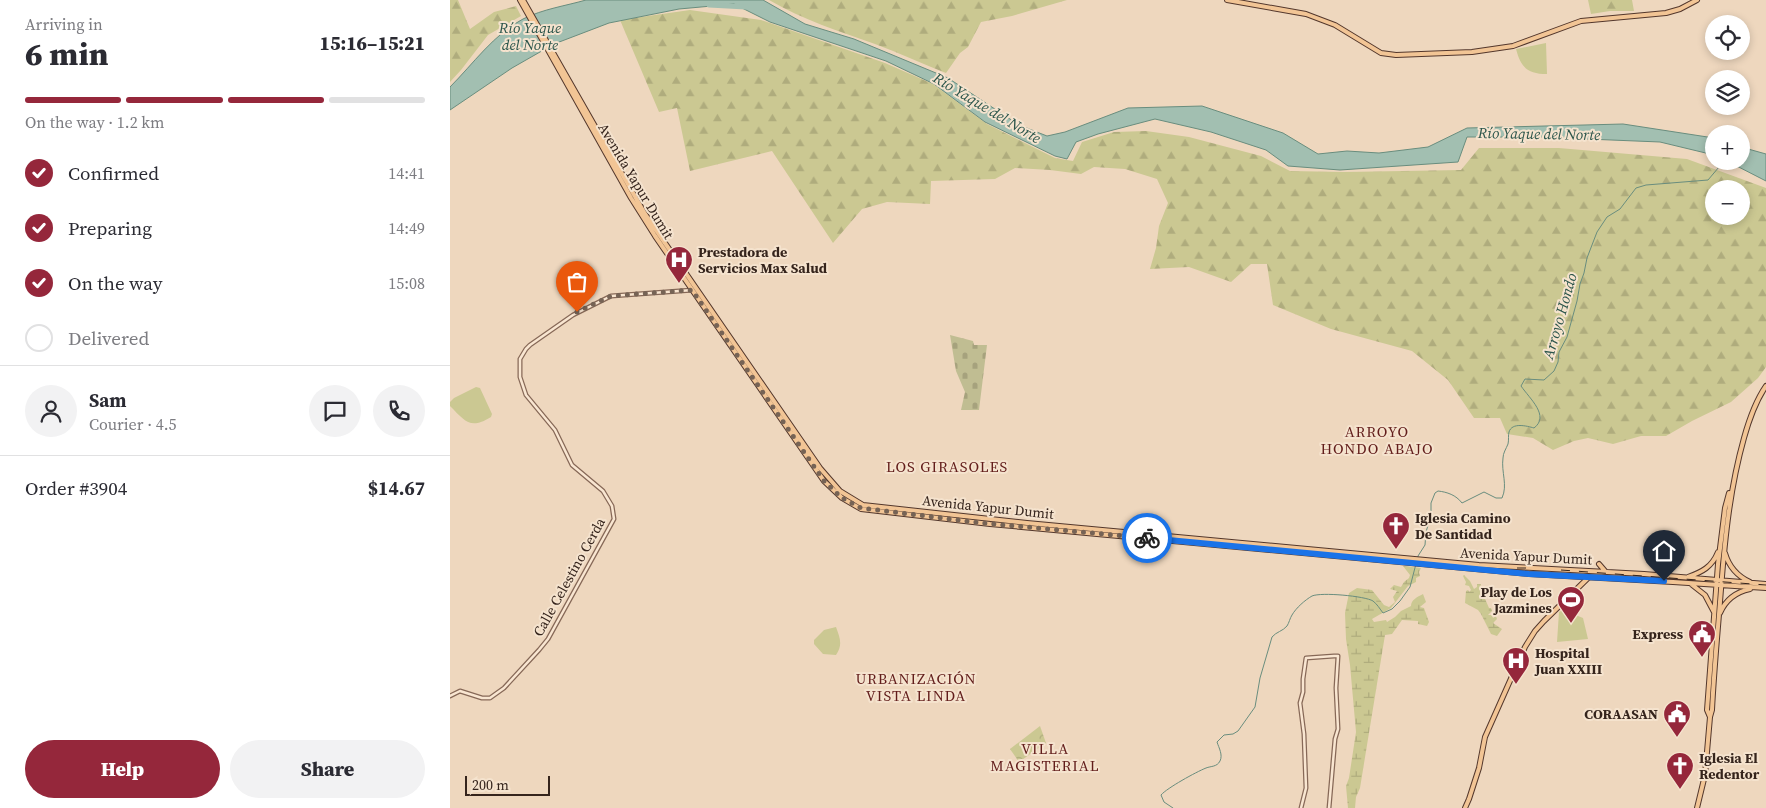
<!DOCTYPE html>
<html lang="en">
<head>
<meta charset="utf-8">
<style>
  :root { --surface:#fff; --page:#f2f2f3; --text:#2b2b33; --muted:#7c7c81; --line:#e1e1e2; --accent:#95273b }
  body { margin:0; font-family:"Source Serif 4",serif; background:var(--page); color:var(--text); height:100vh; display:flex; flex-direction:column; font-size:19px; white-space:nowrap }
  * { box-sizing:border-box; margin:0 }
  p { font-size:16px; color:var(--muted) }
  .icon { flex:none; width:28px; height:28px; fill:none; stroke:currentColor; stroke-width:2; stroke-linecap:round; stroke-linejoin:round }
  .map { position:relative; flex:1; overflow:hidden }
  .drawer { display:flex; flex-direction:column; background:var(--surface); width:450px }
  .drawer>* { flex:none }
  .controls { position:absolute; left:1255px; top:15px; display:grid; gap:10px }
  .controls a { display:grid; place-items:center; width:45px; height:45px; border-radius:50%; background:var(--surface); box-shadow:0 2px 8px #0003; font-size:25px }
  .scale { position:absolute; left:15px; bottom:12px; width:85px; box-sizing:border-box; padding-left:5px; border:2px solid #35241c; border-top:0; font-size:14px; line-height:18px; white-space:nowrap; color:#35241c; -webkit-text-stroke:4px #f5e3ce; paint-order:stroke }
  .pin { position:absolute; display:grid; place-items:center; width:42px; height:42px; color:#fff; margin:-51px -21px; border-radius:50% 50% 50% 0; rotate:-45deg; box-shadow:0 0 5px #0007 }
  .pin .icon { rotate:45deg }
  .courier { position:absolute; display:grid; place-items:center; width:50px; height:50px; margin:-25px; border:4px solid #1a73e8; border-radius:50%; background:#fff; color:#222; box-shadow:0 1px 6px #0007 }
  .head em { font-style:normal; font-weight:800 }
  .head div { display:flex; flex-direction:column-reverse }
  .head { display:flex; align-items:center; justify-content:space-between; height:85px; padding:0 25px }
  h1 { font-size:32px; font-weight:800; line-height:38px }
  .bar { display:grid; grid-template-columns:repeat(4,1fr); gap:8px 5px; align-content:center; height:60px; padding:0 25px }
  .bar i { height:6px; border-radius:4px; background:var(--line) }
  .bar .selected { background:var(--accent) }
  .bar p { grid-column:span 4 }
  .line { display:flex; align-items:center; gap:12px; padding:0 25px; border-top:1px solid var(--line) }
  .line div { flex:1 }
  .round { display:grid; place-items:center; flex:none; width:52px; height:52px; border-radius:26px; background:var(--page) }
  ol { padding:0 25px; list-style:none }
  li { display:flex; align-items:center; gap:15px; height:55px }
  li p { margin-inline-start:auto }
  li .icon { padding:5px; border-radius:50%; background:var(--accent); color:#fff; stroke-width:4 }
  li:last-child { color:var(--muted) }
  li i { width:28px; height:28px; border:2px solid var(--line); border-radius:50% }
  .action { display:flex; gap:10px; margin-top:auto; padding:10px 25px }
  .action a { flex:1; height:58px; border-radius:30px; background:var(--accent); color:#fff; font-size:20px; font-weight:800; line-height:58px; text-align:center }
  .action a+a { background:var(--page); color:var(--text) }
  main { display:flex; flex:1; min-height:0 }
  .map>svg:first-child { display:block }
</style>
</head>
<body>
<main>
<section class="drawer">
<div class="head"><div><h1>6 min</h1><p>Arriving in</p></div><em>15:16–15:21</em></div>
<div class="bar"><i class="selected"></i><i class="selected"></i><i class="selected"></i><i></i><p>On the way · 1.2 km</p></div>
<ol>
<li><svg class="icon" aria-label="check" viewBox="0 0 24 24"><path d="M5 12l5 5 9-10"/></svg>Confirmed<p>14:41</p></li>
<li><svg class="icon" aria-label="check" viewBox="0 0 24 24"><path d="M5 12l5 5 9-10"/></svg>Preparing<p>14:49</p></li>
<li><svg class="icon" aria-label="check" viewBox="0 0 24 24"><path d="M5 12l5 5 9-10"/></svg>On the way<p>15:08</p></li>
<li><i></i>Delivered</li>
</ol>
<div class="line" style="height:90px"><a class="round"><svg class="icon" aria-label="person" viewBox="0 0 24 24"><circle cx="12" cy="8" r="4"/><path d="M4 21q1-7 8-7t8 7"/></svg></a><div><b>Sam</b><p>Courier · 4.5</p></div><a class="round"><svg class="icon" aria-label="chat" viewBox="0 0 24 24"><path d="M4 5h16v11H9l-5 4z"/></svg></a><a class="round"><svg class="icon" aria-label="phone" viewBox="0 0 24 24"><path d="M5 4h4l2 5-3 2q2 4 5 5l2-3 5 2v4C11 20 4 13 5 4z"/></svg></a></div>
<div class="line" style="height:65px"><div>Order #3904</div><b>$14.67</b></div>
<div class="action"><a>Help</a><a>Share</a></div>
</section>
<div class="map">
<svg width="1316" height="808" viewBox="0 0 1316 808">
  <defs>
    <pattern id="forest-firs" width="22" height="20" patternUnits="userSpaceOnUse" patternTransform="scale(1.25)"><rect width="22" height="20" fill="#cbc892"/><path d="M5 1l3.5 6h-7zM16 11l3.5 6h-7z" fill="#afac7d"/></pattern>
    <pattern id="wetland-marsh" width="20" height="14" patternUnits="userSpaceOnUse" patternTransform="scale(1.25)"><rect width="20" height="14" fill="#cbc892"/><path d="M1 5h8M5 5V1M11 12h8M15 12V8" fill="none" stroke="#afac7d"/></pattern>
    <pattern id="cemetery-stones" width="16" height="16" patternUnits="userSpaceOnUse" patternTransform="scale(1.25)"><rect width="16" height="16" fill="#c0bd92"/><path d="M2 7V4a2 2 0 0 1 4 0v3zM10 15v-3a2 2 0 0 1 4 0v3z" fill="#a6a27d"/></pattern>
    <pattern id="park-crowns" width="20" height="18" patternUnits="userSpaceOnUse" patternTransform="scale(1.25)"><rect width="20" height="18" fill="#cbc892"/><path d="M2 6a3 3 0 1 1 6 0M12 15a3 3 0 1 1 6 0" fill="none" stroke="#afac7d"/></pattern>
  </defs>
  <rect width="100%" height="100%" fill="#eed7be"/>
  <!-- grass -->
  <path fill="#cbc892" d="M1096,43l1,31c-19,0 -26,-6 -31,-25z
    M26,387l4,1 12,26 -1,3c-21,13 -26,4 -41,-11v-4l4,-4z
    M1113,610l20,8 5,21 -31,3 2,-30z
    M386,627c4,11 7,18 0,28l-13,-1 -9,-10v-4l10,-10z"/>
  <!-- forest -->
  <path fill="url(#forest-firs)" fill-rule="evenodd" d="M0,0h8l12,29 24,-17 22,-6 5,10 -33,19 -27,35 -11,12z
    M319,0h298l-55,16 -31,6 -13,25 -8,6 -14,20c-23,-9 -47,-20 -71,-29 -36,-13 -72,-24 -106,-44z
    M1138,0h44l2,11h-24l-19,3z
    M240,10l71,10 124,43 48,21 54,40 68,34 18,3 9,-19 32,-10 32,-1 43,6 72,19 29,15 54,1 117,-2 18,-22h80l128,11 79,29v179l-8,11 -27,24 -39,19 -26,15h-25l-28,8 -25,-6 -14,3 -21,9 -20,-12 -26,-4 -7,-16h-26l-26,-38 -36,-29 -81,-22 -58,-24 -6,-41h-16l-20,18 -42,-15 -39,2 6,-21 3,-22 9,-23 -11,-24 -32,-10 -31,-2 -13,7 -31,-4 -35,-2 -20,11 -64,2 -1,23 -43,-2 -25,7 -29,34 -61,-92 -82,20 -13,-63 -18,4 -39,-92zM1264,189h27v27h-27z"/>
  <!-- wetland -->
  <path fill="url(#wetland-marsh)" d="M953,566l18,2 -2,4 1,4 -4,2v4l-8,4 -17,22 -19,11 2,3 12,-2 1,2 8,-5 6,-6 10,-5c0,-6 6,-9 12,-12l3,8 -6,5 4,1 5,14 -2,4 -9,-2v-3l-16,-1 -10,14 -7,1 -25,153 -4,9 -1,11h-7l-2,-22 3,-8 7,-46 -6,-67 -4,-26 -1,-26 4,-20 8,-5 15,2 12,15 5,2 6,-5 -2,-5 4,-6 -7,-2 4,-4 7,2 3,-5 5,-4 1,-3z
    M1014,575l6,6 4,8 3,-2v-3h4l-1,3 9,21h2l1,3 -4,4h4l1,3 3,-2 1,3 -4,4 9,6 -5,7 -6,-2 -10,-20 -3,-4 -13,-7 1,-12 2,-1 1,2 2,-2 -2,-4 -4,-1 1,-3 -3,-6z"/>
  <!-- cemetery -->
  <path fill="url(#cemetery-stones)" d="M500,335l23,6 1,4h13l-8,65h-18l4,-18 -9,-21z"/>
  <!-- park -->
  <path fill="url(#park-crowns)" d="M590,726l6,17 -27,19 -9,-13z"/>
  <!-- water -->
  <path fill="#a2bfb1" stroke="#698d7e" d="M136,0h177l42,24 49,15 94,39 71,47 28,11 18,-4 63,-24 74,-2 81,27 35,21 29,-3 32,2 49,-6 39,-19 156,-4 91,14v17l-54,-13 -122,-5h-71l-9,25 -118,8 -52,-4 -22,-16 -55,-18 -56,-13 -57,15 -22,8 -9,17 -12,-3 -70,-34 -51,-38 -48,-23 -116,-39 -36,-18 -55,5 -70,14 -55,21 -42,24 -62,42v-23c23,-23 44,-53 73,-68 20,-10 42,-13 63,-19z
    M1291,147l25,7v27l-39,-20h14z"/>
  <g fill="none" stroke-linecap="round" stroke-linejoin="round">
    <!-- stream -->
    <path stroke="#698d7e" stroke-width="1" d="M723,808l-9,-6 -3,-7c6,-7 35,-23 45,-27 5,-2 11,-1 14,-7 3,-6 -1,-13 -3,-19l7,-7 9,-1 5,-3 17,-24 5,-29 12,-41c4,-5 11,-6 15,-11 2,-3 3,-8 5,-11 4,-7 13,-15 20,-19 9,-4 53,0 61,5 4,3 7,8 10,12l9,-4 8,-8 10,-14 8,-31 7,-11 1,-13 5,-17v-12l4,-10 3,-2c9,1 18,4 24,12l22,-11 12,6h6c6,-13 -1,-26 1,-40 0,-5 3,-9 5,-14 1,-4 0,-9 1,-12 3,-10 18,-6 25,-4 16,-12 -4,-29 -13,-42l4,-7 19,1 10,-9 4,-9 1,-10 8,-15 10,-36 3,-17 4,-11 3,-15 10,-26 10,-15 13,-8 16,-21 10,-3 62,-5 11,-13 1,-6"/>
    <!-- river -->
    <path stroke="#a2bfb1" stroke-width="5" d="M259,5l37,2"/>
    <defs>
      <path id="minor" d="M0,696l10,-5 22,7h8l14,-10 35,-38 9,-11 66,-120 -2,-13 -9,-15 -31,-26 -17,-35 -29,-35 -6,-18v-18l6,-10 4,-4 43,-30 38,-19 82,-6
        M851,808l5,-20 -2,-54 -4,-31 3,-11v-13l3,-21 28,-2h4l-2,32 2,41 -3,10 -6,69"/>
      <path id="major" d="M70,0l111,198 24,38 169,245 18,17 19,11 129,15 539,50 144,8 93,6
        M73,0l122,214 175,254 20,23 23,14 164,18 452,42 165,9 122,10
        M777,0l79,14 29,11 46,28 15,2 76,-3 41,-6 68,-25 85,-8 14,-4 17,-9
        M1275,553c4,14 12,23 25,29
        M1149,564l6,7
        M1238,577c14,-5 24,-10 30,-25
        M1241,584l14,11 9,17
        M1270,613c6,-14 16,-21 30,-24
        M1260,717l-3,-7 11,-146 7,-56 4,-15
        M1015,808l4,-9 10,-31 6,-31 40,-90 10,-16 9,-10 45,-44
        M1247,808l8,-33 5,-58 2,-7c2,-40 6,-81 9,-121 4,-52 9,-101 23,-151 5,-18 11,-36 22,-52"/>
    </defs>
    <!-- minor casing -->
    <use href="#minor" stroke="#866857" stroke-width="5"/>
    <!-- major casing -->
    <use href="#major" stroke="#53372c" stroke-width="6"/>
    <!-- minor -->
    <use href="#minor" stroke="#f9e6d1" stroke-width="2.5"/>
    <!-- major -->
    <use href="#major" stroke="#f2c595" stroke-width="4"/>
    <!-- rail -->
    <path stroke="#35241c" stroke-width="1" stroke-dasharray="9 9" stroke-linecap="butt" d="M1067,568h12
      M1111,570l205,15"/>
  </g>
  <g fill="none" stroke-linecap="round" stroke-linejoin="round">
    <!-- done -->
    <path stroke="#766355" stroke-width="5" stroke-dasharray="0 9" d="M127,312l34,-16 81,-6 132,191 18,17 19,10 121,15 165,15"/>
    <!-- route -->
    <path stroke="#1a73e8" stroke-width="6" d="M697,538l382,36 135,7"/>
  </g>
  <!-- icons -->
  <defs>
    <symbol id="hospital-pin" viewBox="-11 -11 22 30"><path d="M0 17L-7.5 6A9.5 9.5 0 1 1 7.5 6Z" fill="#95273b" stroke="#f5e3ce"/><path d="M-5-5h3v3.5h4V-5h3V5h-3V1.5h-4V5h-3Z" fill="#fff"/></symbol>
    <symbol id="church-pin" viewBox="-11 -11 22 30"><path d="M0 17L-7.5 6A9.5 9.5 0 1 1 7.5 6Z" fill="#95273b" stroke="#f5e3ce"/><path d="M-1.2-6h2.4v3.5h3.3v2.4h-3.3V6h-2.4V-.1h-3.3v-2.4h3.3Z" fill="#fff"/></symbol>
    <symbol id="stadium-pin" viewBox="-11 -11 22 30"><path d="M0 17L-7.5 6A9.5 9.5 0 1 1 7.5 6Z" fill="#95273b" stroke="#f5e3ce"/><path d="M0-5a6.5 5 0 1 0 0 10a6.5 5 0 1 0 0-10ZM-3.5-1.8h7v3.6h-7Z" fill="#fff"/></symbol>
    <symbol id="civic-pin" viewBox="-11 -11 22 30"><path d="M0 17L-7.5 6A9.5 9.5 0 1 1 7.5 6Z" fill="#95273b" stroke="#f5e3ce"/><path d="M-.6-6.5H3V-4.5H.6V-3L4-1V1h2V6H-6V1h2V-1L-.6-3ZM-1.2 2.5V6h2.4V2.5Z" fill="#fff"/></symbol>
  </defs>
  <g fill-rule="evenodd">
    <use href="#hospital-pin" x="213" y="244" width="32" height="43"/>
    <use href="#church-pin" x="930" y="510" width="32" height="43"/>
    <use href="#stadium-pin" x="1105" y="584" width="32" height="43"/>
    <use href="#civic-pin" x="1236" y="618" width="32" height="43"/>
    <use href="#hospital-pin" x="1050" y="645" width="32" height="43"/>
    <use href="#civic-pin" x="1211" y="698" width="32" height="43"/>
    <use href="#church-pin" x="1214" y="750" width="32" height="43"/>
  </g>
  <g text-anchor="middle" stroke-width="4" stroke-linejoin="round" paint-order="stroke">
    <!-- street labels -->
    <g font-size="14" fill="#35241c" stroke="#f5e3ce">
      <text transform="translate(186 181) rotate(59)" y="5">Avenida Yapur Dumit</text>
      <text transform="translate(538 507) rotate(6)" y="5">Avenida Yapur Dumit</text>
      <text transform="translate(1076 556) rotate(3)" y="5">Avenida Yapur Dumit</text>
      <text transform="translate(119 577) rotate(-61)" y="5">Calle Celestino Cerda</text>
    </g>
    <!-- poi labels -->
    <g font-size="14" font-weight="bold" fill="#35241c" stroke="#f5e3ce" text-anchor="start">
      <text x="248" y="257">Prestadora de<tspan x="248" dy="16">Servicios Max Salud</tspan></text>
      <text x="965" y="523">Iglesia Camino<tspan x="965" dy="16">De Santidad</tspan></text>
      <text x="1102" y="597" text-anchor="end">Play de Los<tspan x="1102" dy="16">Jazmines</tspan></text>
      <text x="1233" y="639" text-anchor="end">Express</text>
      <text x="1085" y="658">Hospital<tspan x="1085" dy="16">Juan XXIII</tspan></text>
      <text x="1208" y="719" text-anchor="end">CORAASAN</text>
      <text x="1249" y="763">Iglesia El<tspan x="1249" dy="16">Redentor</tspan></text>
    </g>
    <!-- water labels -->
    <g font-size="15" font-style="italic" fill="#2b554b" stroke="#f5e3ce">
      <text x="80" y="33">Río Yaque<tspan x="80" dy="17">del Norte</tspan></text>
      <text transform="translate(537 108) rotate(31)" y="5">Río Yaque del Norte</text>
      <text transform="translate(1089 134) rotate(1)" y="5">Río Yaque del Norte</text>
      <text transform="translate(1110 316) rotate(-74)" y="5">Arroyo Hondo</text>
    </g>
    <!-- neighbourhood labels -->
    <g font-size="15" letter-spacing="1" fill="#621d1b" stroke="#f5e3ce">
      <text x="927" y="437">ARROYO<tspan x="927" dy="17">HONDO ABAJO</tspan></text>
      <text x="497" y="472">LOS GIRASOLES</text>
      <text x="466" y="684">URBANIZACIÓN<tspan x="466" dy="17">VISTA LINDA</tspan></text>
      <text x="595" y="754">VILLA<tspan x="595" dy="17">MAGISTERIAL</tspan></text>
    </g>
  </g>
</svg>
<div class="controls">
<a><svg class="icon" aria-label="locate" viewBox="0 0 24 24"><circle cx="12" cy="12" r="6"/><path d="M12 2v4M12 18v4M2 12h4M18 12h4"/></svg></a>
<a><svg class="icon" aria-label="layers" viewBox="0 0 24 24"><path d="M12 4l9 5-9 5-9-5zM3 14l9 5 9-5"/></svg></a>
<a>+</a>
<a>−</a>
</div>
<div class="scale">200 m</div>
<div class="pin" style="left:127px;top:312px;background:#ea580c"><svg class="icon" aria-label="bag" viewBox="0 0 24 24"><path d="M5 8h14l-1 12H6zM9 8a3 3 0 0 1 6 0"/></svg></div>
<div class="pin" style="left:1214px;top:581px;background:#1f2937"><svg class="icon" aria-label="home" viewBox="0 0 24 24"><path d="M3 11l9-7 9 7M6 9v11h12V9"/></svg></div>
<div class="courier" style="left:697px;top:538px"><svg class="icon" aria-label="bike" viewBox="0 0 24 24"><circle cx="6" cy="16" r="4"/><circle cx="18" cy="16" r="4"/><path d="M6 16l4-8h5l3 8M10 8l3 8H6M13 5h3"/></svg></div>
</div>
</main>
</body>
</html>
